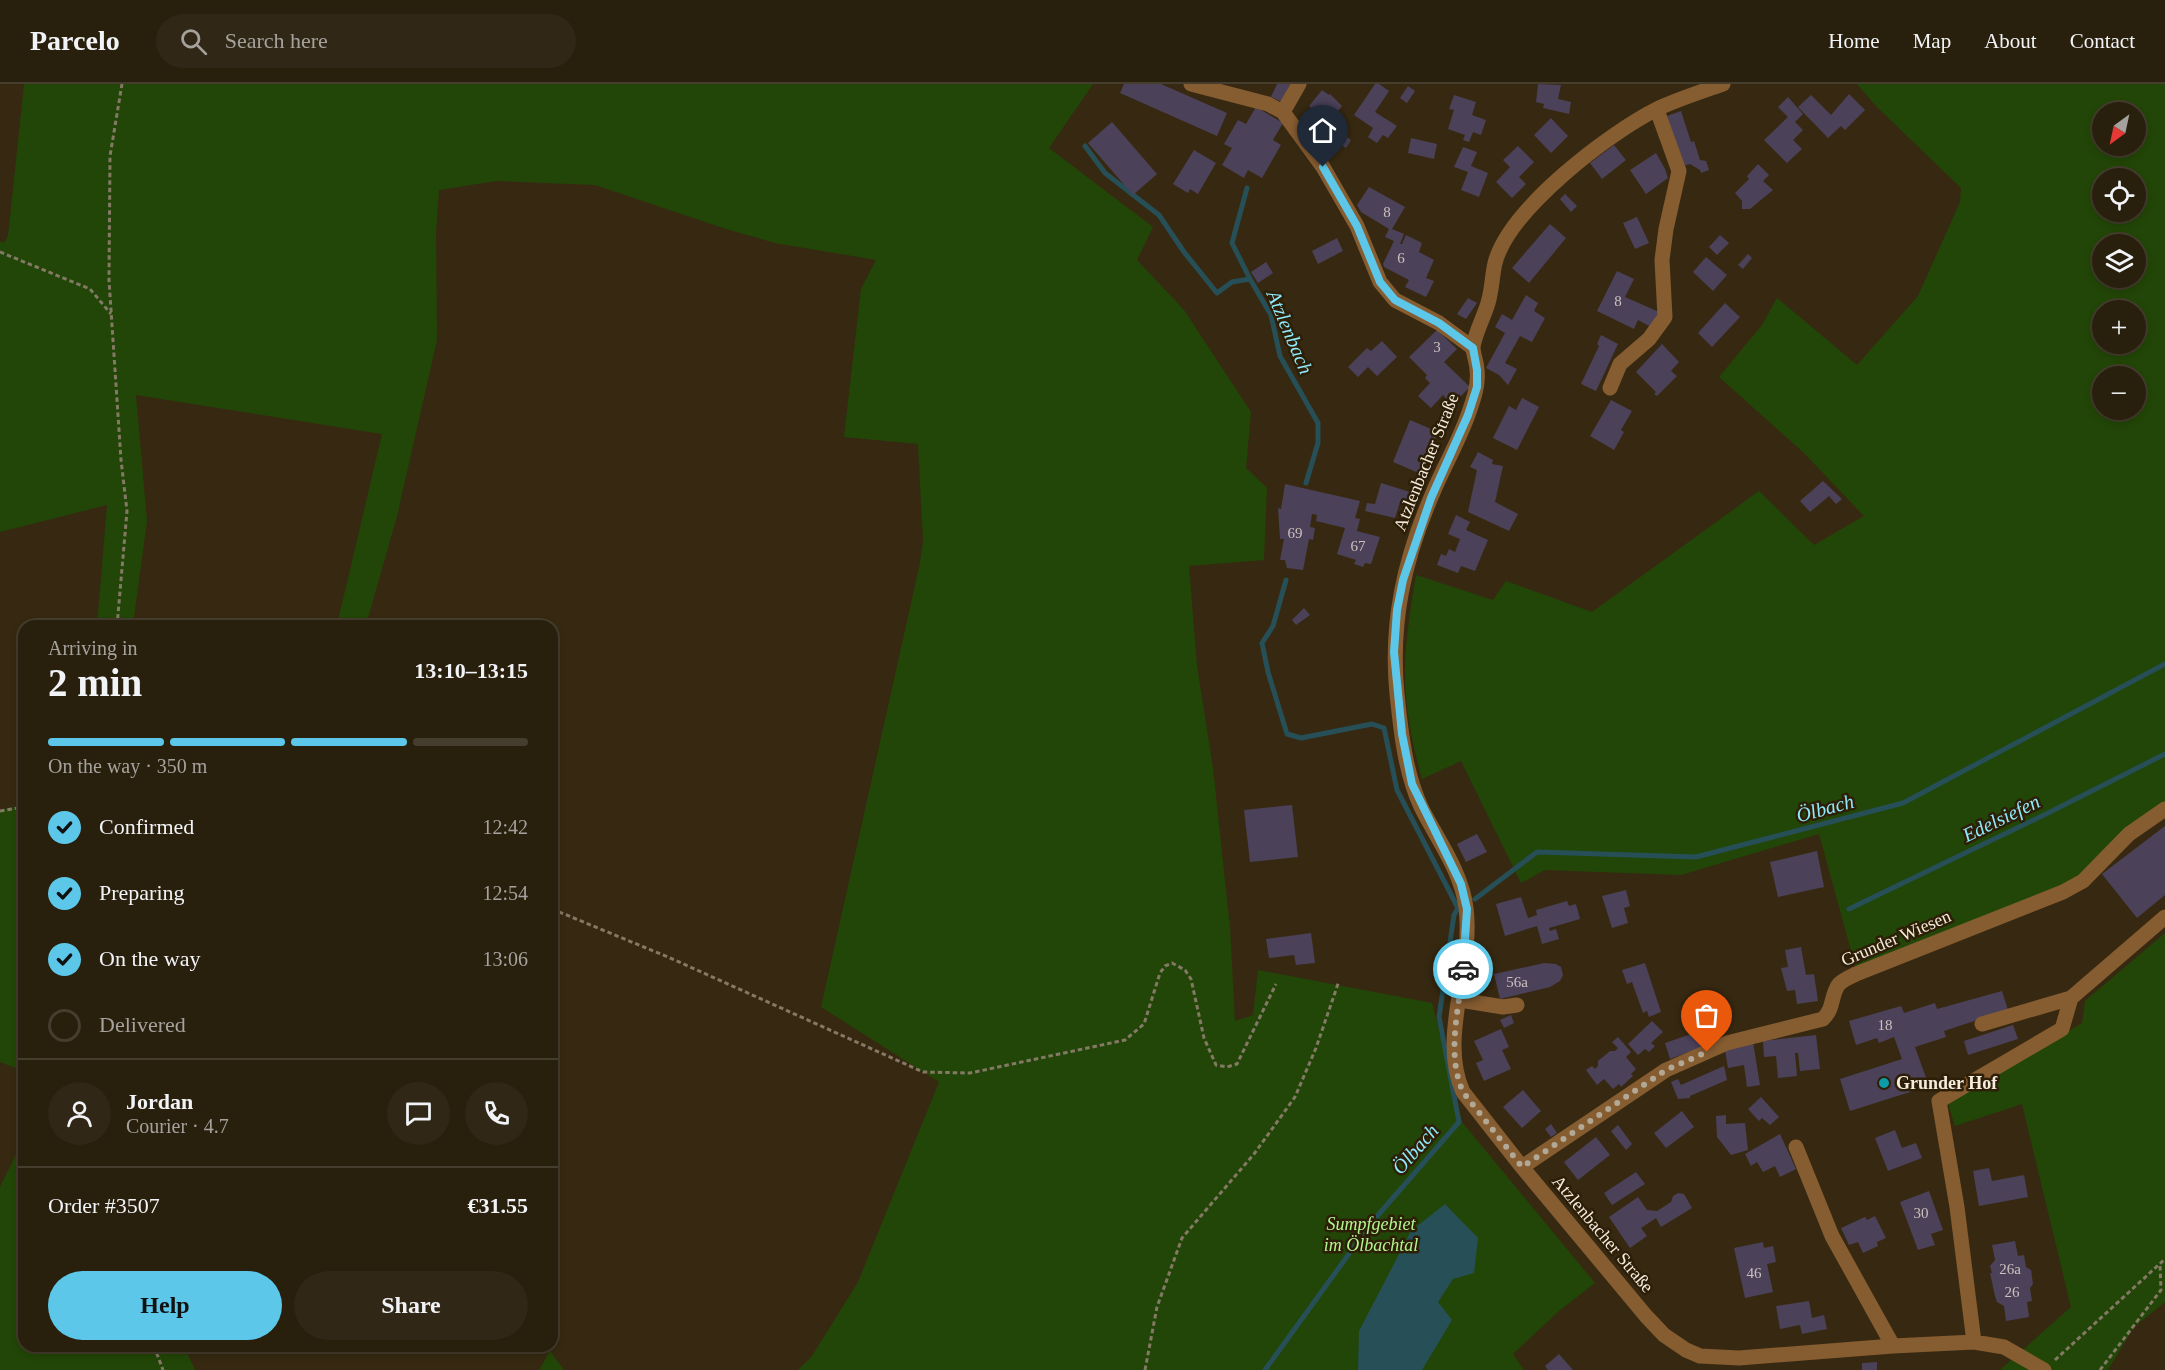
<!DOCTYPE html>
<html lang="en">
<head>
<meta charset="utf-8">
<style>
  :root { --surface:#291f0d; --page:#312716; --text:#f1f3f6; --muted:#a5a29d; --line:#453d2e; --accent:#5cc7e8 }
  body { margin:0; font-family:"Times New Roman",serif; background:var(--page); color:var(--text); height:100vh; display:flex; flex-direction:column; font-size:22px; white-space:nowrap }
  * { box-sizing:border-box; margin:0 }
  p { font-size:20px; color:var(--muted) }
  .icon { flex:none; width:33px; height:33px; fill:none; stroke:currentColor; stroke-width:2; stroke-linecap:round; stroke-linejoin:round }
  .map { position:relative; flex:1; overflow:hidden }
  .panel { position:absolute; left:18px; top:536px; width:540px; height:732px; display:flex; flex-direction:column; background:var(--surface); border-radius:18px; box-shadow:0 3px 9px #0003,0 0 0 2px var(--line) }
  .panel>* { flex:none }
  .needle { width:39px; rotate:213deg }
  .buttons { position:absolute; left:2092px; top:18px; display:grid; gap:12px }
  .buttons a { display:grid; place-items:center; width:54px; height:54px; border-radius:50%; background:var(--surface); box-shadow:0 3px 9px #0003,0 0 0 2px var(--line); font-size:30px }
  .pin { position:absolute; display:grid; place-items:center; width:51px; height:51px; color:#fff; margin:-62px -26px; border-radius:50% 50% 50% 0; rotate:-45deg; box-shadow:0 0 6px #0007 }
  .pin .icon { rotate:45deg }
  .courier { position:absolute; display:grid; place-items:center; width:60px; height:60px; margin:-30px; border:4px solid #5cc7e8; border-radius:50%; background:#fff; color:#222; box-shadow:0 2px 8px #0007 }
  .headline em { font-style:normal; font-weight:700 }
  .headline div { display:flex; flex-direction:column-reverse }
  .headline { display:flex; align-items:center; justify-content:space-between; height:102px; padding:0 30px }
  h1 { font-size:39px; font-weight:700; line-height:45px }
  .bar { display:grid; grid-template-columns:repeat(4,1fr); gap:9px 6px; align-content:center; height:72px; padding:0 30px }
  .bar i { height:8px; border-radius:4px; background:var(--line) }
  .bar .selected { background:var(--accent) }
  .bar p { grid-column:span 4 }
  .line { display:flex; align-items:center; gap:15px; padding:0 30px; border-top:2px solid var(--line) }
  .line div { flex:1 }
  .round { display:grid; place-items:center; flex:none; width:63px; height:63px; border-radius:32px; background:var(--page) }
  ol { padding:0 30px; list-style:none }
  li { display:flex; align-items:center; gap:18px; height:66px }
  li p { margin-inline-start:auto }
  li .icon { padding:6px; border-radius:50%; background:var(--accent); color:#111; stroke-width:4 }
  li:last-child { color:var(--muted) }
  li i { width:33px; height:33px; border:3px solid var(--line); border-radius:50% }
  .button { display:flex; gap:12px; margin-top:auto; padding:12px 30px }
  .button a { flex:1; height:69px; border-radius:36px; background:var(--accent); color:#111; font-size:24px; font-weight:700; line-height:69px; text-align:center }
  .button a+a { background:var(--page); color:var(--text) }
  header { display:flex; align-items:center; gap:36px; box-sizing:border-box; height:84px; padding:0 30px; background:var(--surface); border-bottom:2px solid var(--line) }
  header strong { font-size:28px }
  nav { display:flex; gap:33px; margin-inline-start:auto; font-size:21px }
  .search { width:420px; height:54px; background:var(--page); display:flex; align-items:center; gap:15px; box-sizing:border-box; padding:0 21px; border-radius:33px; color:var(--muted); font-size:22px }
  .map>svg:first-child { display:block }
</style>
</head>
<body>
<header>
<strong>Parcelo</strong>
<div class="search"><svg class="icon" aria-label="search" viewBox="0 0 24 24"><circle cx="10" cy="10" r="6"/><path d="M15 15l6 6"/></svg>Search here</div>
<nav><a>Home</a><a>Map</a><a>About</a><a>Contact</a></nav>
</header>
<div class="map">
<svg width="2165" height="1286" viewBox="0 0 2165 1286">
  <rect width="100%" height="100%" fill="#372911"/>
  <!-- green -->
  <path fill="#224607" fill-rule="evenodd" d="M24,0h1069l-44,64 104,79 -16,33 47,50 67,102 -5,56 21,20 -3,72 -75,6 8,100 16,102 17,160 5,93 18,-6 5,-45 174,33 30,119 133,161 -36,28 -46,43 11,16h-726l14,-14 46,-74 81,-200 -118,-75 99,-444 3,-22 -5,-97 -74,-7 17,-148 15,-29 -101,-17 -49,-14 -131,-44 -99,-4 -57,9 -3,42 1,108 -40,176 -31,109h-29l45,-191 -246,-39 11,126 -14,104 -36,1 10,-121 -107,27v-291l4,2 4,-7z
    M1857,0h308v730l-43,35 -40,39 -223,92 -40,-146 -138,41 -136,-5 -24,13 -60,-122 -39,18c-12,-43 -20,-86 -16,-131 2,-25 6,-49 10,-73l77,25 13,-19 86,31 167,-121 55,54 50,-29 -61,-64 -84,-75 43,-52 15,-27 80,67 61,-69 42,-94 1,-14 -84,-81zM2103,28h33v34h-33zM2103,94h33v34h-33zM2103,160h33v34h-33zM2103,226h33v34h-33zM2103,292h33v34h-33z
    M24,721v266l-24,-9v-252z
    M2165,849v369l-31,25 -26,43h-108l71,-63 -49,-203 -67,22 -7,-22 134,-81 3,-22z
    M24,1054v208h160l11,24h-195v-183z
    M550,1267l14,19h-25z"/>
  <!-- water -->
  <path fill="#264f57" d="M1445,1120l33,34 -4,35 -21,6 -15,23 14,18 -30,50h-64l1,-39 52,-100z"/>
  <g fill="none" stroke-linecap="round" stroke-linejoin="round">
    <!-- stream -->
    <path stroke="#264f57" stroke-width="5" d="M1085,62l20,27 54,42 25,37 33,41 15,-11 18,-3 21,36 9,41 38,67v20l-12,40
      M1247,104l-15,55 18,36
      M1475,815l62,-47 159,5 207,-54 262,-139
      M1849,825l199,-96 117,-59
      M1265,1286l107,-148 87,-100 -20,-105 15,-102 4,-7 -61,-118 -13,-62 -12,-4 -71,14 -14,-4 -19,-62 -6,-29 11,-17 13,-46"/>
  </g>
  <!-- building -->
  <path fill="#4b4159" d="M1124,0h37l66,29 -10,23 -97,-43z
    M1277,0h13l-8,18 -11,-5z
    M1375,0h4l10,7 -14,21 22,14 -9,12 -5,-3 -6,8 -9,-6 5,-9 -19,-13z
    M1538,0l23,1 -3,14 13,3 -2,12 -26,-6 1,-4 -8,-2z
    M1408,2l7,5 -8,12 -7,-5z
    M1322,6l7,5 1,-1 12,12 -13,16 -7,-6 -1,2 -12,-12z
    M1849,10l16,16 -20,20 -4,-4 -13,12 -30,-31 13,-12 20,20z
    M1454,11l22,7 -4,13 14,5 -5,15 -8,-3 -4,10 -6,-2 2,-5 -17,-6 6,-19 -5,-1z
    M1788,13l15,17 -8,8 8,8 -10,10 9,9 -15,14 -23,-23 24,-23 -10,-10z
    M1256,23l27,16 -10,17 8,5 -19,33 -14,-8 -4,8 -22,-13 10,-17 -8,-4 14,-24 8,4z
    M1681,27l10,31 3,-1 6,19 6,1 3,9 -8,3 -1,-3 -10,-6 -7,2 -16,-50z
    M1551,34l17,18 -17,17 -17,-18z
    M1112,38l45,52 -24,21 -45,-52z
    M1344,51l7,5 -5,8 -8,-5z
    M1411,54l26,6 -3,15 -26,-6z
    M1614,61l12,15 -24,19 -12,-16z
    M1518,62l16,16 -15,15 7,7 -14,14 -16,-16 14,-15 -7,-7z
    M1463,63l14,5 -6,14 17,7 -9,24 -18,-7 7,-18 -14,-5z
    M1194,66l22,13 -18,31 -8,-5 -2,4 -15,-9z
    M1656,69l9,16 3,9 -22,16 -16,-24z
    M1758,80l11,11 -6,6 10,9 -23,19h-8v-8l-7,-8 14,-14 -2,-3z
    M1369,103l36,20 -13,22 12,5 -4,10h2l4,-9 16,8 -3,9 15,8 -8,18 8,3 -8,16 -21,-10 4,-7 -25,-13 -1,-3 11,-23 -9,-4 4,-8 -28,-17 -4,-7z
    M1565,110l12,12 -6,6 -11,-13z
    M1637,133l12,26 -14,6 -12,-26z
    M1550,140l16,14 -37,45 -17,-15z
    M1720,151l9,8 -12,12 -8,-8z
    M1337,154l6,13 -25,13 -6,-13z
    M1748,170l4,4 -9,11 -5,-4z
    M1706,173l21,18 -14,16 -20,-19z
    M1266,178l7,11 -15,10 -7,-11z
    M1617,187l17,8 -9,18 34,15 -8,15 -13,-7 -4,9 -37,-18z
    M1526,211l12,8 -4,8 11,7 -13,24 -12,-6 -15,27 12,6 -9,16 -9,-10 -13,-7 19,-35 -10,-6 7,-13 10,6z
    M1468,214l9,5 -11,16 -9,-5z
    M1725,219l15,14 -28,30 -14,-14z
    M1437,246l20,19 -13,13 26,25 -18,18 -9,-10 -12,13 -13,-12 12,-13 -5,-5 2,-3 -18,-18z
    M1601,251l17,9 -22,47 -15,-7 18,-38 -2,-2z
    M1382,257l15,16 -20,19 -9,-9 -10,10 -10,-10 19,-19 4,3z
    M1662,260l17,18 -8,9 6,5 -20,20 -3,-2 2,-2 -20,-20z
    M1522,314l17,9 -22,43 -24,-12 16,-32 7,4z
    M1611,316l21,11 -11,19 3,2 -10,18 -24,-14z
    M1410,336l28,12 -17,42 -28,-12z
    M1478,368l15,8 -1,4 11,2 -8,36 23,12 -9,17 -41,-19 9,-42 -7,-3z
    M1823,397l19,18 -6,5 -7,-8 -19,16 -10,-11z
    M1381,399l29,9 -4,11 -6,-1 -5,16 -30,-7 2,-8 8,1z
    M1285,400l75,17 -5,17 5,1 -3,12 23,6 -9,27 -6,-1 -2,4 -9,-3 2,-4 -19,-6 8,-26 -29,-7 1,-6 -5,-1 -2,13 5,1 -2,12 -4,-1 -6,31 -16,-2 -2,-8h-5l4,-21h-4l-2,-31 3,1z
    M1456,431l14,7 -4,8 22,10 -13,31 -14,-5 -3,7 -21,-8 4,-11 5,2 3,-7 6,3 5,-13 -12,-5z
    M1304,524l6,7 -14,10 -4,-5z
    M1292,721l6,52 -48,5 -6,-52z
    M2165,742v69l-28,23 -35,-44z
    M1477,750l10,18 -21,10 -9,-18z
    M1817,767l7,36 -46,10 -8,-35z
    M1626,806l4,16 -6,2 4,15 -16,5 -10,-32z
    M1521,813l7,21 9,-3 -1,-5 31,-9 2,5 7,-2 4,15 -31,9 1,3 6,-2 3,10 -17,5 -5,-18 -32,10 -9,-32z
    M1311,849l4,30 -19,2 -2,-10 -25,3 -3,-19z
    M1801,863l5,28 8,-1 4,27 -21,3 -2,-14 -8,1 -6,-23 7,-1 -3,-17z
    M1544,879l12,1 5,3 2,8 -3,6 -10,6 -50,12 -6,-25z
    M1645,879l16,49 -12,5 -2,-6 -4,2 -11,-31 -5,2 -5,-14z
    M2002,907l6,19 -64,21 2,6 -31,10 14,39 -79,25 -10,-32 62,-20 -8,-22 -15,6 -2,-5 -21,7 -7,-24 52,-15 3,7 31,-10 2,6z
    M1511,931l3,8 -10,5 -4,-8z
    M1652,937l11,11 -12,11 4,3 -6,6 -4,-3 -7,6 -10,-11z
    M2013,941l5,14 -50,16 -4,-14z
    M1501,945l8,18 -7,3 9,19 -27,12 -8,-18 7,-3 -9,-19z
    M1697,948l6,15 -33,12 -5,-16z
    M1816,951l4,34 -20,2 -2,-18h-3l2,23 -19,2 -2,-22 -12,1 -1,-16z
    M1618,953l13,15 -5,5 10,12 -5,5 2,2 -12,11 -2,-3 -6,5 -9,-10 -7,6 -11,-15 6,-4 3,3 3,-3v-5l12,-10h5l3,-3 -6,-6z
    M1753,958l7,43 -13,2 -3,-22 -16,3 -3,-18z
    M1724,982l3,14 -37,16v2l-12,1 -7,-17 7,-3 3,6z
    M1523,1006l18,21 -19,17 -19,-21z
    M1761,1013l18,20 -9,8 -8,-7 -3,3 -11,-12z
    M1682,1027l12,16 -28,21 -12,-15z
    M1726,1031v9l19,-1 3,27 -17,5 -14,-18 -1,-21z
    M1551,1040l6,9 -6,4 -6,-8z
    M1618,1041l14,19 -6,6 -15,-19z
    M1895,1046l7,18 14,-5 6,15 -34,13 -13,-33z
    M1780,1050l16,35 -16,8 -5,-11 -12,6 -6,-10 -6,4 -6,-12z
    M1596,1053l14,18 -32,25 -14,-18z
    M1989,1084l3,13 32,-6 4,22 -49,9 -6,-35z
    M1636,1088l9,12 -33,21 -8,-12z
    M1929,1107l14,39 -12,4 4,11 -17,5 -18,-48z
    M1678,1109l6,1 8,14 -31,19 -5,-9 -15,10 6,8 -17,12 -21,-31 29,-20 9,13 10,1 14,-9 2,-6z
    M1875,1132l11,22 -9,4 1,4 -15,7 -5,-11 -9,3 -8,-17 24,-11 2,3z
    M2015,1157l3,15 6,-1 2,12 5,3 2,14 -3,4 2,13 -5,1 2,15 -23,4 -2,-15 -7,-4 -2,-6 -5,-23h2l-2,-7 5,-6 -3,-15z
    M1763,1158l1,6 9,-2 3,16 -9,2 6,28 -28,6 -11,-50z
    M1809,1217l3,17 12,-3 3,14 -25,5 -2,-9 -20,4 -4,-23z
    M1559,1270l14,16h-25l-3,-4z
    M1877,1278v8h-15v-7z"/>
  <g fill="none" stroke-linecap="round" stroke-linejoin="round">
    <!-- path -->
    <path stroke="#847965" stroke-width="3" stroke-dasharray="4.5 3" stroke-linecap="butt" d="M0,168l90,37 21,25
      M117,542l10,-115 -6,-51 -12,-180 1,-124 12,-72
      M0,727l24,-4
      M552,825l116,48 255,115 47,1 155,-33 19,-16 16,-51 5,-7 7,-3 13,7 6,9 13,59 12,27 11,2 10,-3 39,-80
      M154,1262l9,24
      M2055,1276l110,-101
      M1145,1286l12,-63 25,-69 72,-84 41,-57 21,-49 23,-67
      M2100,1286l61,-80 -1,-26"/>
    <!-- minor -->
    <path stroke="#865c31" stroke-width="15" d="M1191,0l77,20 15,8 40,55 34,59 23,56 15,18 44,23 34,25
      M1723,0c-22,8 -45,15 -66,25 -48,24 -148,100 -162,154 -3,13 -3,27 -7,40 -4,14 -13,30 -15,44 0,7 4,16 4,23 2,15 -4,31 -9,45 -10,28 -25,53 -36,80 -28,65 -42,128 -35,199 4,38 8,78 24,113 16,32 41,65 45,101 8,59 -28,129 -3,184l59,75 124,149 18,19 22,15 14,6 39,2 154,-12 81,-4 30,5 40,23
      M1283,28l16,-28
      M1610,304l10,-24 29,-25 16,-22 -3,-57 4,-31 13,-58 -22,-61
      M1460,916l43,7 14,-2
      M1982,940l89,-26 94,-81
      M1796,1063l36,89 61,110
      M1522,1083l144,-97 61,-27 96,-24c12,-12 7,-23 16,-35 4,-4 11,-7 17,-10l207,-82 20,-11 46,-47 36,-25
      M1974,1258l-17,-135 -18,-106 123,-72 9,-31"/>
  </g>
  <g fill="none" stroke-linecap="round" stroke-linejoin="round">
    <!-- done -->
    <path stroke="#b2a896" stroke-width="6" stroke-dasharray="0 10.8" d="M1463,885c-4,40 -17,85 0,123l59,75 144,-97 41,-18"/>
    <!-- route -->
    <path stroke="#5cc7e8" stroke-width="8" d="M1323,83l34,59 23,56 15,18 44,23 34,25 4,22v17l-9,28 -37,83 -28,82 -6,30 -3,42 8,82 10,50 49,100 6,25 -4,60"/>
  </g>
  <!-- markers -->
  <circle fill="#0f9aa8" stroke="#2d1f07" stroke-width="2" cx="1884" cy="999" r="6"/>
  <g text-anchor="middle" stroke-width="5" stroke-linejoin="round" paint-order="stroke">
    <!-- number labels -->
    <g font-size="15" fill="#cac1bd">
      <text x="1387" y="133">8</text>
      <text x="1401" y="179">6</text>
      <text x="1618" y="222">8</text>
      <text x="1437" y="268">3</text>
      <text x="1295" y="454">69</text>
      <text x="1358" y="467">67</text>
      <text x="1517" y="903">56a</text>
      <text x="1885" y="946">18</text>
      <text x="1921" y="1134">30</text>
      <text x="2010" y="1190">26a</text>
      <text x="1754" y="1194">46</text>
      <text x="2012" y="1213">26</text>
    </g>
    <!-- street labels -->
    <g font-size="18" fill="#f5ecde" stroke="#2d1f07">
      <text transform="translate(1426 378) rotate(-68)" y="6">Atzlenbacher Straße</text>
      <text transform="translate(1896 854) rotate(-23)" y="6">Grunder Wiesen</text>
      <text transform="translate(1603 1150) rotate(50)" y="6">Atzlenbacher Straße</text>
    </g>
    <!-- poi labels -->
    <g font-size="18" font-weight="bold" fill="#f5ecde" stroke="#2d1f07" text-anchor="start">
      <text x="1896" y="1005">Grunder Hof</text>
    </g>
    <!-- park labels -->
    <g font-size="18" font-style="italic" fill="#b2f68f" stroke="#2d1f07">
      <text x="1371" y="1146">Sumpfgebiet<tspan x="1371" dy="21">im Ölbachtal</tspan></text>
    </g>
    <!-- water labels -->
    <g font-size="20" font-style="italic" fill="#8fe9fc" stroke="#2d1f07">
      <text transform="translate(1290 248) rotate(67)" y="7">Atzlenbach</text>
      <text transform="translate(1825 724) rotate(-15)" y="7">Ölbach</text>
      <text transform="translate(2001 734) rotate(-26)" y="7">Edelsiefen</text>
      <text transform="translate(1415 1065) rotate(-49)" y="7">Ölbach</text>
    </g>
  </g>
</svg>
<div class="buttons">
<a><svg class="needle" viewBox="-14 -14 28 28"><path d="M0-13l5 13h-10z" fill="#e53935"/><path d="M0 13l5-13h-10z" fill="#a5a29d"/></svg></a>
<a><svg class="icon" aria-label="locate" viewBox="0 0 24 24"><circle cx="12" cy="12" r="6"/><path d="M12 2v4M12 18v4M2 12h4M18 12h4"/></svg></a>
<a><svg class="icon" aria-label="layers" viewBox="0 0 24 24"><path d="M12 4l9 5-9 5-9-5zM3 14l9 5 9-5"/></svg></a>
<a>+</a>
<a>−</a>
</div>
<div class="pin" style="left:1707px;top:968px;background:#ea580c"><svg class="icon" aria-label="bag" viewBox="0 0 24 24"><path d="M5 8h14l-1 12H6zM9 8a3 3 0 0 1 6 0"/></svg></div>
<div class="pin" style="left:1323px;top:83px;background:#1f2937"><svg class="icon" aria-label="home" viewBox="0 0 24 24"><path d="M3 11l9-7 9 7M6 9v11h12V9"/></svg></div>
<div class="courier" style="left:1463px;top:885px"><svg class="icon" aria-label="car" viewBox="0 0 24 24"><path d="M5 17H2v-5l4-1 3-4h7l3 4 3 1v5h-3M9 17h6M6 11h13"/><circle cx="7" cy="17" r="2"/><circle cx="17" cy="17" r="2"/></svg></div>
<section class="panel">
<div class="headline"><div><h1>2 min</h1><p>Arriving in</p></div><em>13:10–13:15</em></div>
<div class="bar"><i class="selected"></i><i class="selected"></i><i class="selected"></i><i></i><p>On the way · 350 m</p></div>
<ol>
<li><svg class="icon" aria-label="check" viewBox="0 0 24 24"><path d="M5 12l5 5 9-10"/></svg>Confirmed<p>12:42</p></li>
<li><svg class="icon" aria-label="check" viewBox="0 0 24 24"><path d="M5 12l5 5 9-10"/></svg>Preparing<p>12:54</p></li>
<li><svg class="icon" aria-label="check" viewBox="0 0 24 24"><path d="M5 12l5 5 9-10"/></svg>On the way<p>13:06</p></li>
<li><i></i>Delivered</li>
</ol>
<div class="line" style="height:108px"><a class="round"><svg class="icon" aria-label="person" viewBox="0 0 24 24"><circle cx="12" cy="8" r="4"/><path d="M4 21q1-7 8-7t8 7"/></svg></a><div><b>Jordan</b><p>Courier · 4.7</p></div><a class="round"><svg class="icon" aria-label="chat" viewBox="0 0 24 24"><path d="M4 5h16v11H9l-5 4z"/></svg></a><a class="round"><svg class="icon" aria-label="phone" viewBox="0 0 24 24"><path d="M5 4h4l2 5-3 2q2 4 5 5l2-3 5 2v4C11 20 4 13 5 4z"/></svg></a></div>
<div class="line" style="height:78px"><div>Order #3507</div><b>€31.55</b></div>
<div class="button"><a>Help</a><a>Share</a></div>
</section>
</div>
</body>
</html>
